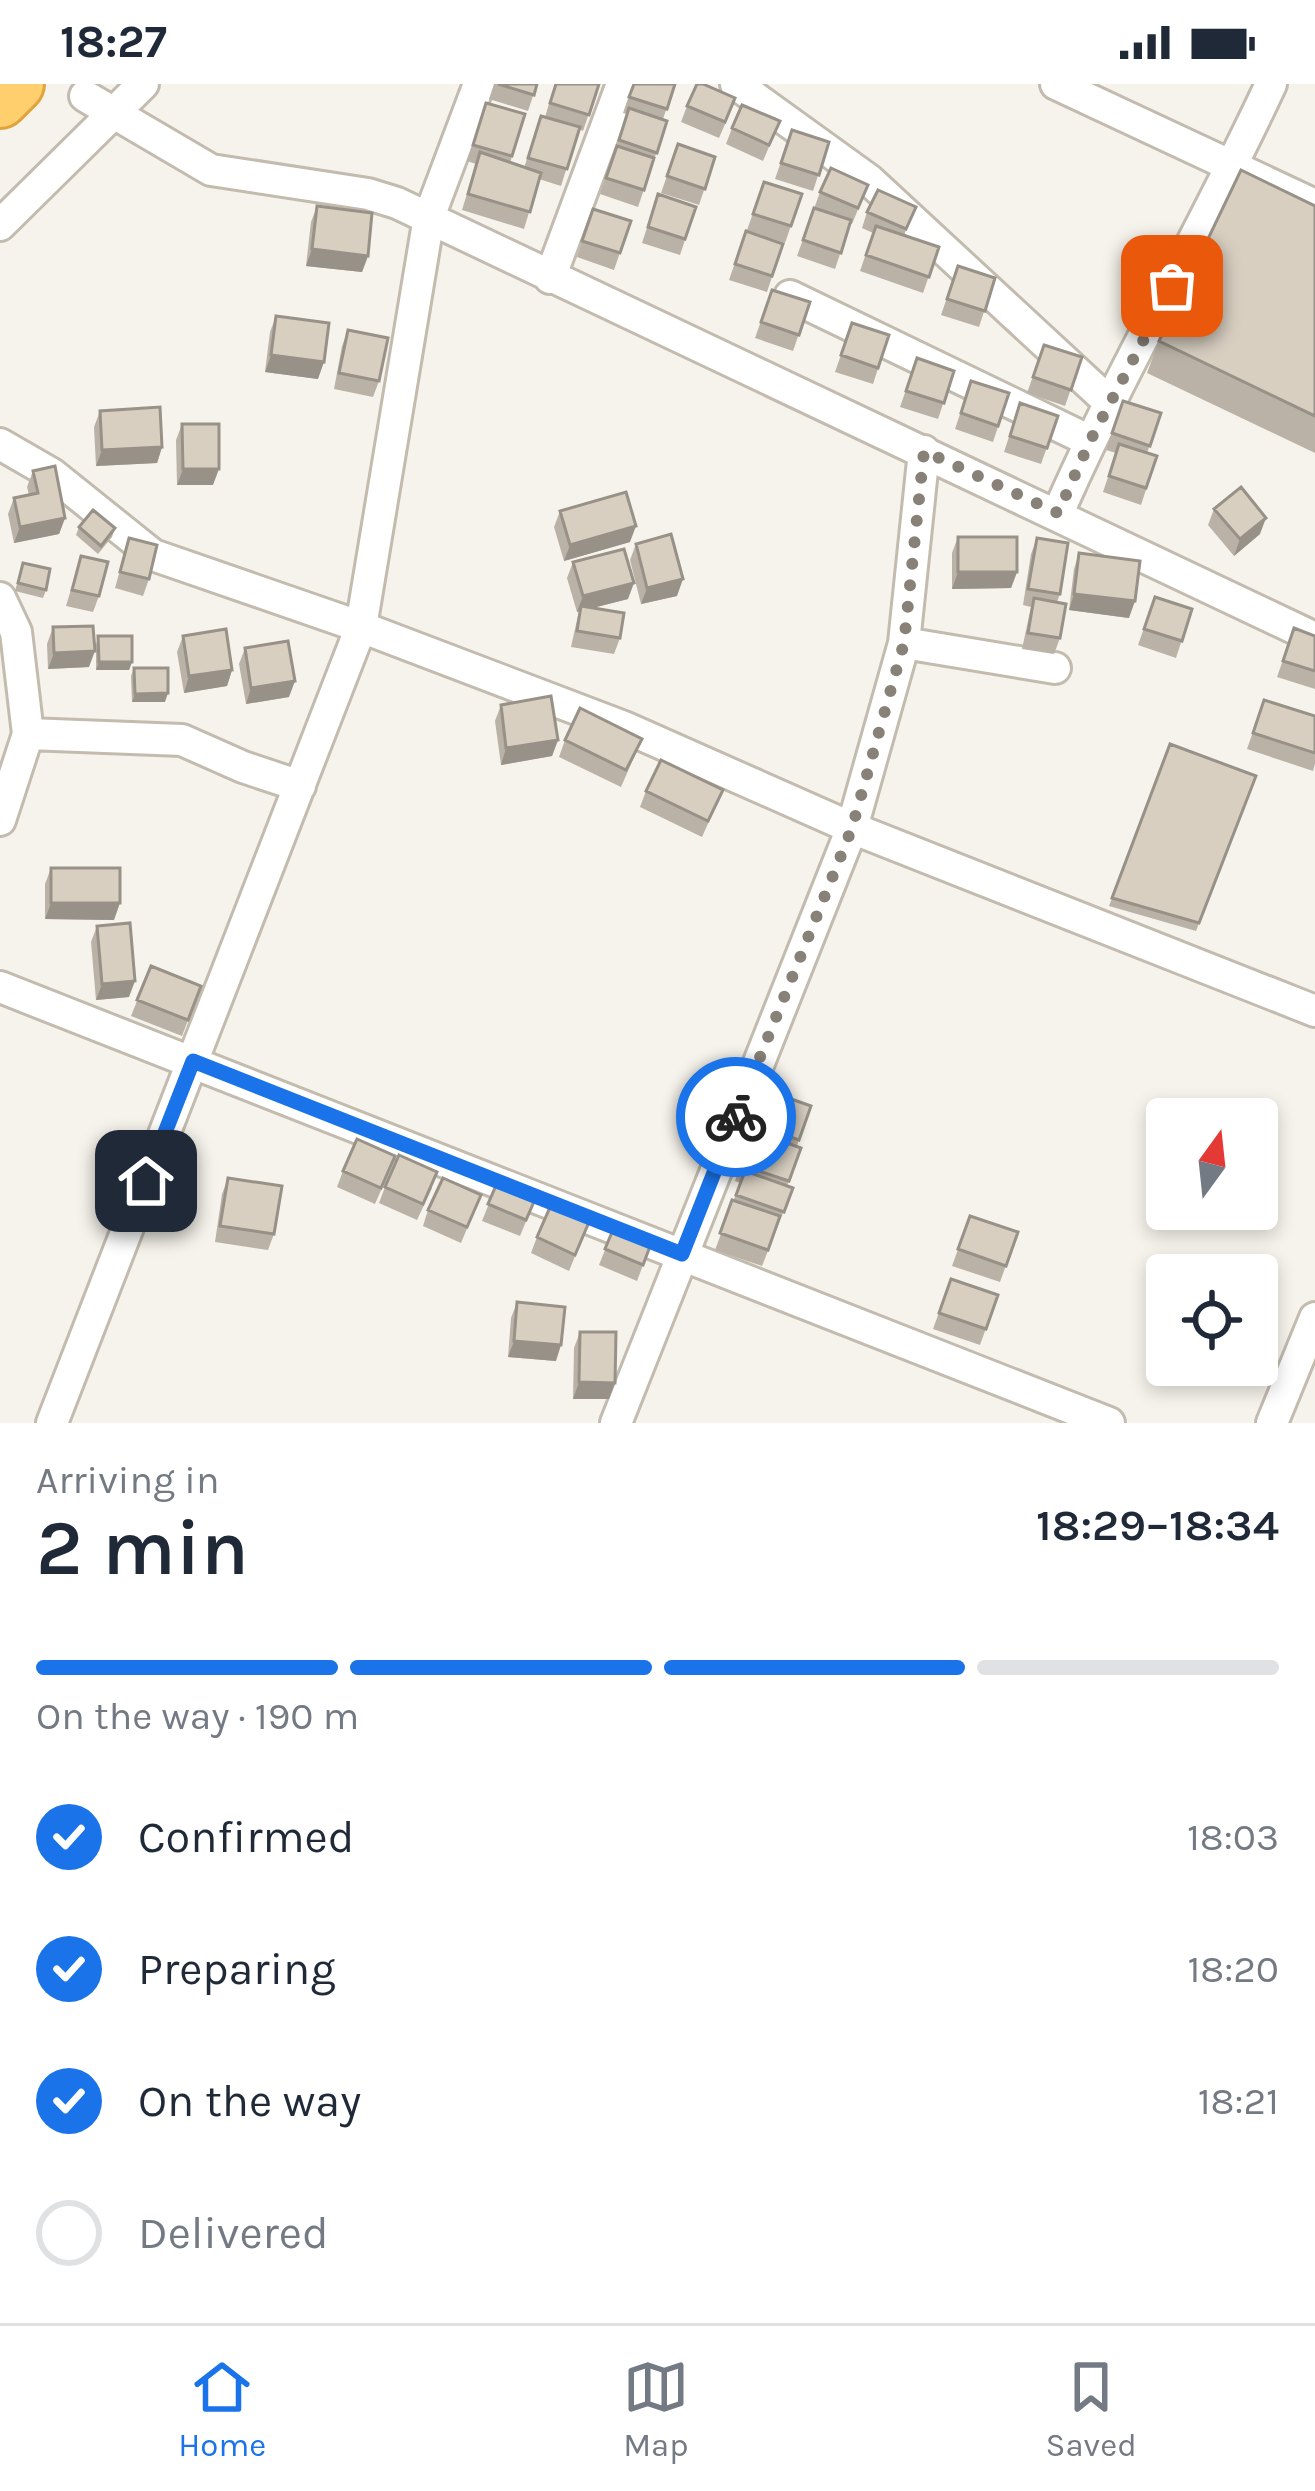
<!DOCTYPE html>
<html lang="en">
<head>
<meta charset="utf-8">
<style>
  :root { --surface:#fff; --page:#f2f2f3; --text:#1f2937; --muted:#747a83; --line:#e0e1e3; --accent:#1a73e8 }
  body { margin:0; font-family:Karla,sans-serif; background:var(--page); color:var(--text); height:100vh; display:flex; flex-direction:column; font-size:45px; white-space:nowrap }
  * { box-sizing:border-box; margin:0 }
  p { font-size:39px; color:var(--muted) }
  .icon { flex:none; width:66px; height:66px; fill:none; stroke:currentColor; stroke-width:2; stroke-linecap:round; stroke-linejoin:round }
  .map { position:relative; height:1339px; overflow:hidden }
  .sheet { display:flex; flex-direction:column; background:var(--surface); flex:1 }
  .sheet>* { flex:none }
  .needle { width:78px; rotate:15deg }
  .tools { position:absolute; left:1146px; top:1014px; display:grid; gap:24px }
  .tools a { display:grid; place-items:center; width:132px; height:132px; border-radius:12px; background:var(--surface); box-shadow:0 6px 18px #0003; font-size:60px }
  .pin { position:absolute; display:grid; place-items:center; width:102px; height:102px; color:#fff; margin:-51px; border-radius:24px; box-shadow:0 6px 18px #0006 }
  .courier { position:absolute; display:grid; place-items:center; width:120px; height:120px; margin:-60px; border:9px solid #1a73e8; border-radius:50%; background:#fff; color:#222; box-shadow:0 3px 15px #0007 }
  .summary em { font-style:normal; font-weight:600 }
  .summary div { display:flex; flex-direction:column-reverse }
  .summary { display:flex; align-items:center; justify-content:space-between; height:204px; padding:0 36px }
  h1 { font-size:78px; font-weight:600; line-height:90px }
  .bar { display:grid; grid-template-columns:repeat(4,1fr); gap:18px 12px; align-content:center; height:144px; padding:0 36px }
  .bar i { height:15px; border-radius:9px; background:var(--line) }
  .bar .active { background:var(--accent) }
  .bar p { grid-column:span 4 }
  ol { padding:0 36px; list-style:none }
  li { display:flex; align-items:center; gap:36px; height:132px }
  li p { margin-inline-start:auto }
  li .icon { padding:12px; border-radius:50%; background:var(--accent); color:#fff; stroke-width:4 }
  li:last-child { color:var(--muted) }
  li i { width:66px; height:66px; border:6px solid var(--line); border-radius:50% }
  .status { display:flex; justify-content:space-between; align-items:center; height:84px; padding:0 60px; background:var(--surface); direction:ltr }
  .status svg { height:33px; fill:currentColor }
  .dock { display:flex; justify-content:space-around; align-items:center; height:168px; border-top:3px solid var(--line); background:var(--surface); font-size:33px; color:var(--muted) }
  .dock a { display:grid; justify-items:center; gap:6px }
  .dock .active { color:var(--accent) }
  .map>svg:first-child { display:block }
</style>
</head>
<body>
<div class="status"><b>18:27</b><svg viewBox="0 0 49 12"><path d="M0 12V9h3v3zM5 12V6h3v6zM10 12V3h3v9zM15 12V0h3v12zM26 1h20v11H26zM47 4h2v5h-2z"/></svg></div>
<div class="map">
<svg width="1315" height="1339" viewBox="0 0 1315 1339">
  <rect width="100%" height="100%" fill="#f6f3ec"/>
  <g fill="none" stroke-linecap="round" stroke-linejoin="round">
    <defs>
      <path id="street" d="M736,0l133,96 241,223
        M1056,0l259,121
        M85,12l126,74 157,24 29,9 918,435
        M0,141l143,-141
        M550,194l72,-194
        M790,212l300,145
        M0,360l52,30 101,81 208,72 263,100 228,101 463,183
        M1058,429c64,-146 146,-284 213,-429
        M0,514l16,34 12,102 -28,86
        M904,559l151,25
        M28,650l154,6 61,27 57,19
        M0,903l1109,436
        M52,1339l309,-796 68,-410 50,-133
        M616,1339l236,-595 52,-185 20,-192
        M1272,1339l43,-105"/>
      <path id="highway" d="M0,16l16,-16"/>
    </defs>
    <!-- street casing -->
    <use href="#street" stroke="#c2bbae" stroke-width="36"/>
    <!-- highway casing -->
    <use href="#highway" stroke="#e0a43c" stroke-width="60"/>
    <!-- street -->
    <use href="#street" stroke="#fff" stroke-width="30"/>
    <!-- highway -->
    <use href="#highway" stroke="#ffcf6e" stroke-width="54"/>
  </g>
  <!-- wall -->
  <path fill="#bab2a6" d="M494,0h43l-9,27 -39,-12z
    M555,0h44l-16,47 -4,-2 -18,57 -22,-7 -15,50 -62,-19 14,-46 -9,-3 19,-58 39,11 -15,49 14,5 17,-52 4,1z
    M633,0h42l-12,35 4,2 -29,86 -38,-13 27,-80 -4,-1z
    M687,22l42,9 -10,23 -38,-16z
    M780,37l-17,40 -37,-17 6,-16z
    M792,46l37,12 -16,49 -38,-12z
    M678,60l37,13 -16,48 -38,-12z
    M764,98l38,12 -17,49 -38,-13z
    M868,101l-16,39h-2l-15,45 -38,-13 23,-64z
    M658,110l38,13 -16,48 -38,-12z
    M317,122l51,50 -6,16 -56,-6 5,-44z
    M1315,122v247l-168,-80 12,-32z
    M916,123l-12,28 35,12 -16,46 -63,-22 13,-38 -11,-5 5,-16z
    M593,125l38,12 -17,49 -37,-13z
    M746,147l37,13 -16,48 -38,-12z
    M958,182l37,12 -16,49 -38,-12z
    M772,206l38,12 -17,49 -38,-13z
    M276,232l42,63 -53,-7 5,-40z
    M852,239l37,12 -16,49 -38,-12z
    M348,246l31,51 -6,16 -39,-8 8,-43z
    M1044,261l38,12 -17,49 -38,-13z
    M917,274l37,13 -16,48 -38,-12z
    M971,297l38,12 -16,49 -38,-13z
    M1123,317l38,12 -14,40 10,3 -16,49 -38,-13 13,-39 -10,-3z
    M1020,319l38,13 -17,48 -37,-12z
    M100,327l62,36 -5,16 -61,3 -2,-39z
    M182,340l31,61h-36l-1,-45z
    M33,387l32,47 -6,16 -45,9 -6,-29 6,-16 15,-3 -2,-8z
    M1214,425l46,25 -26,22 -26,-31z
    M560,427l70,31 -66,19 -10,-34z
    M79,443l36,1 -3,9 -14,17 -22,-19z
    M958,453l59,35 -6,16 -59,1v-36z
    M129,454l20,41 -6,17 -28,-8z
    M1037,454l23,56 -3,8 3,36 -6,16 -32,-5 9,-42 -8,-2 8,-51z
    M636,460l41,52 -36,8 -11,-44z
    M1079,469l50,65 -60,-8 5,-41z
    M81,472l18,40 -6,16 -27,-6z
    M573,478l55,37 -36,9 28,30 -6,16 -43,-7 8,-36 -2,1 -10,-34z
    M23,479l23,27 -3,8 -28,-7z
    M1155,513l37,12 -16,49 -38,-13z
    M53,543l36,40 -41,2 -1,-25z
    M1294,544l21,8v53l-38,-12z
    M98,552l34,26 -3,8h-33v-25z
    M183,552l49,34 -5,16 -43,7 -7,-41z
    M245,564l44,49 -43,7 -7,-40z
    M134,584l31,34h-33l-1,-26z
    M1264,616l51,16v48l-2,7 -66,-22z
    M501,621l57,35 -6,16 -51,9 -6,-44z
    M642,655l-21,48 -62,-30 6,-17z
    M1170,660l86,32 -60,155 -87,-25z
    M723,706l-21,47 -62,-30 6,-16z
    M51,784l63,52 -69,-1v-35z
    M97,842l32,71 -33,3 -5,-58z
    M151,882l50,20 -19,50 -51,-20z
    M763,1005l48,17 -14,40 4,2 -14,38 6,2 -31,78 -47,-16 25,-67 -5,-2 15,-40 -4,-2z
    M343,1087l46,1 -14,32 -38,-17z
    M228,1094l46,56 -6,16 -53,-8 7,-48z
    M498,1097l38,16 -16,39 -38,-15z
    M385,1103l47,1 -15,32 -38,-17z
    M481,1111l-20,48 -38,-17 5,-16z
    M970,1132l48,16 -18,50 -48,-16z
    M589,1138l-20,49 -38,-18 6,-16z
    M615,1141l37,16 -15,40 -38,-16z
    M951,1195l47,16 -18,50 -47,-16z
    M517,1218l39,59 -48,-4 3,-39z
    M580,1248l35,51 -6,16h-36l1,-51z"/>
  <!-- shaded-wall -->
  <path fill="#979187" d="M312,165l56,7 -6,16 -56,-6z
    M271,271l53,7 -6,17 -53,-7z
    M162,363l-5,16 -61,3 6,-16z
    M183,385h36l-6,16h-36z
    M65,434l-6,16 -45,9 6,-16z
    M1266,434l-6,16 -26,22 6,-17z
    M636,442l-6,16 -66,19 6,-16z
    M958,488h59l-6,16 -59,1z
    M683,495l-6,17 -36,8 6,-16z
    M634,499l-6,16 -51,13 6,-16z
    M1074,510l61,7 -6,17 -60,-8z
    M95,567l-6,16 -41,2 6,-16z
    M99,578h33l-3,8h-33z
    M232,586l-5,16 -43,7 5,-17z
    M295,597l-6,16 -43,7 5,-16z
    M168,609l-3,9h-33l3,-8z
    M558,656l-6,16 -51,9 5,-17z
    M51,819h69l-6,17 -69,-1z
    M135,897l-6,16 -33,3 6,-16z
    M514,1257l47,4 -5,16 -48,-4z
    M579,1298l36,1 -6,16h-36z"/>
  <!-- building -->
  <path fill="#d8cfc1" stroke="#979187" stroke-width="3" d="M498,0h39l-3,11z
    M556,0h43l-10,31 -39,-12z
    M634,0h41l-8,25 -38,-12z
    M697,0h6l32,14 -10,24 -38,-16z
    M486,19l39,11 -13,42 -39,-11z
    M742,21l38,16 -11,24 -37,-17z
    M629,24l38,13 -10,32 -38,-13z
    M541,32l39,11 -13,42 -39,-11z
    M792,46l37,12 -10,33 -38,-12z
    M678,60l37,13 -10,32 -38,-13z
    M617,62l37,12 -10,32 -38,-12z
    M480,68l61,21 -11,39 -62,-18z
    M831,84l37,17 -10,23 -38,-16z
    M1241,86l74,36v210l-156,-75z
    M764,98l38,12 -11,32 -38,-12z
    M878,106l38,17 -10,22 -39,-17z
    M658,110l38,13 -11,32 -37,-12z
    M317,122l55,7 -4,43 -56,-7z
    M814,124l37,12 -10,33 -38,-13z
    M593,125l38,12 -11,32 -38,-12z
    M876,142l63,21 -10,30 -63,-22z
    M746,147l37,13 -11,32 -37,-12z
    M958,182l37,12 -10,33 -38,-12z
    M772,206l38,12 -11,33 -38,-13z
    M276,232l53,7 -5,39 -53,-7z
    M852,239l37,12 -11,33 -37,-13z
    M348,246l40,8 -9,43 -40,-8z
    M1044,261l38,12 -11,33 -38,-13z
    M917,274l37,13 -10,32 -38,-12z
    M971,297l38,12 -11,33 -37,-13z
    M1123,317l38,12 -11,33 -38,-13z
    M1020,319l38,13 -11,32 -37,-12z
    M160,323l2,40 -60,3 -2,-39z
    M182,340h37v45h-36z
    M1119,360l38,12 -11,32 -37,-12z
    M55,382l10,52 -45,9 -6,-29 24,-5 -5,-22z
    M1241,403l25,31 -26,21 -26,-30z
    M626,408l10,34 -66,19 -10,-34z
    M93,426l22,18 -14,18 -22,-19z
    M671,450l12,45 -36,9 -11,-44z
    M958,453h59v35h-59z
    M129,454l28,7 -8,34 -29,-7z
    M1037,454l31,5 -8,51 -32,-5z
    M624,465l10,34 -51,13 -10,-34z
    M1079,469l61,8 -5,40 -61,-7z
    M81,472l27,6 -9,34 -27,-6z
    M23,479l27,6 -4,21 -28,-7z
    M1155,513l37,12 -10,32 -38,-12z
    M1034,514l32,6 -6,34 -32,-5z
    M581,522l43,7 -4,25 -43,-7z
    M93,542l2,25 -41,2 -1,-26z
    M1294,544l21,8v35l-32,-10z
    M226,545l6,41 -43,6 -6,-40z
    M98,552h34v26h-33z
    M288,557l7,40 -44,7 -6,-40z
    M134,584h34v25l-33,1z
    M551,612l7,44 -52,8 -5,-43z
    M1264,616l51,16v37l-62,-20z
    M580,624l62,31 -16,31 -61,-30z
    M1170,660l86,32 -57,147 -87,-25z
    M661,676l62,30 -15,31 -62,-30z
    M51,784h69v35h-69z
    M130,839l5,58 -33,3 -5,-58z
    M151,882l50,20 -13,34 -51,-20z
    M763,1005l48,17 -12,34 -47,-17z
    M753,1047l48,17 -12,33 -48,-16z
    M357,1055l38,17 -14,32 -38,-17z
    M399,1071l38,17 -14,32 -38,-17z
    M745,1087l48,17 -9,24 -48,-17z
    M228,1094l54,8 -8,48 -54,-8z
    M443,1094l38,17 -14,32 -39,-17z
    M498,1097l38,16 -10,23 -38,-16z
    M732,1116l48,16 -12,34 -48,-17z
    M551,1121l38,17 -14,33 -38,-18z
    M970,1132l48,16 -12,34 -48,-17z
    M615,1141l37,16 -9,24 -38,-16z
    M951,1195l47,16 -12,34 -47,-16z
    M517,1218l48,5 -4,38 -47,-4z
    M580,1248h36l-1,51 -36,-1z"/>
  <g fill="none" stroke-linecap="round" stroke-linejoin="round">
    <!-- done -->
    <path stroke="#878178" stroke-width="12" stroke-dasharray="0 21.6" d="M736,1033l116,-289 52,-185 20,-192 134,62 32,-72 82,-155"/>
    <!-- route -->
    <path stroke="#1a73e8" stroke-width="15" d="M146,1097l47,-120 489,193 54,-137"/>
  </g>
</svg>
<div class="tools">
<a><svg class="needle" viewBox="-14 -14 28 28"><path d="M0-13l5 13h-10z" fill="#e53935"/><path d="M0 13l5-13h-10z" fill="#747a83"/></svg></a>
<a><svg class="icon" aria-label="locate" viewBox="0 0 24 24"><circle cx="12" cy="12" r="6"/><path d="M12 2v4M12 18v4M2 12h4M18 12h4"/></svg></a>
</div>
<div class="pin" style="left:1172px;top:202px;background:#ea580c"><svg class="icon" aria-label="bag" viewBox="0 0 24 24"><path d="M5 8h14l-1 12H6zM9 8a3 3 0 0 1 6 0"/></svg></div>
<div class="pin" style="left:146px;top:1097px;background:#1f2937"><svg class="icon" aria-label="home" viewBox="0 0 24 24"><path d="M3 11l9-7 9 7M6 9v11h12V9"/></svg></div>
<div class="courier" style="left:736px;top:1033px"><svg class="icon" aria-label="bike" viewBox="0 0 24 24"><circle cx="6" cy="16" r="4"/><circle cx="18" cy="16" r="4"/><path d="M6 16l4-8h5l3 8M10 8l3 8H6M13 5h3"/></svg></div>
</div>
<section class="sheet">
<div class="summary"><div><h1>2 min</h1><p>Arriving in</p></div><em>18:29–18:34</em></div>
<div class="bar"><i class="active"></i><i class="active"></i><i class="active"></i><i></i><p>On the way · 190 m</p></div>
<ol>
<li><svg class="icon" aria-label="check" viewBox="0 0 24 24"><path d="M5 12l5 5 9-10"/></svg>Confirmed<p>18:03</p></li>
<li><svg class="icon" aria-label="check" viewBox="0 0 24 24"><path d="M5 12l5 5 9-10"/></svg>Preparing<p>18:20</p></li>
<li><svg class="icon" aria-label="check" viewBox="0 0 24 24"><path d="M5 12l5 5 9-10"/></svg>On the way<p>18:21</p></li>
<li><i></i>Delivered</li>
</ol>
</section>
<nav class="dock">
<a class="active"><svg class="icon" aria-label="home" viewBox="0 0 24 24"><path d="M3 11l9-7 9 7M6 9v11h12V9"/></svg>Home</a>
<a><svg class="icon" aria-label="map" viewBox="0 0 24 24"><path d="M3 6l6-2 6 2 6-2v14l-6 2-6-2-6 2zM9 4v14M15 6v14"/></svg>Map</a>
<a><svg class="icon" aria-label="saved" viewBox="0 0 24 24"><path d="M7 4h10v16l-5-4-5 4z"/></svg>Saved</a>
</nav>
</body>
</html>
